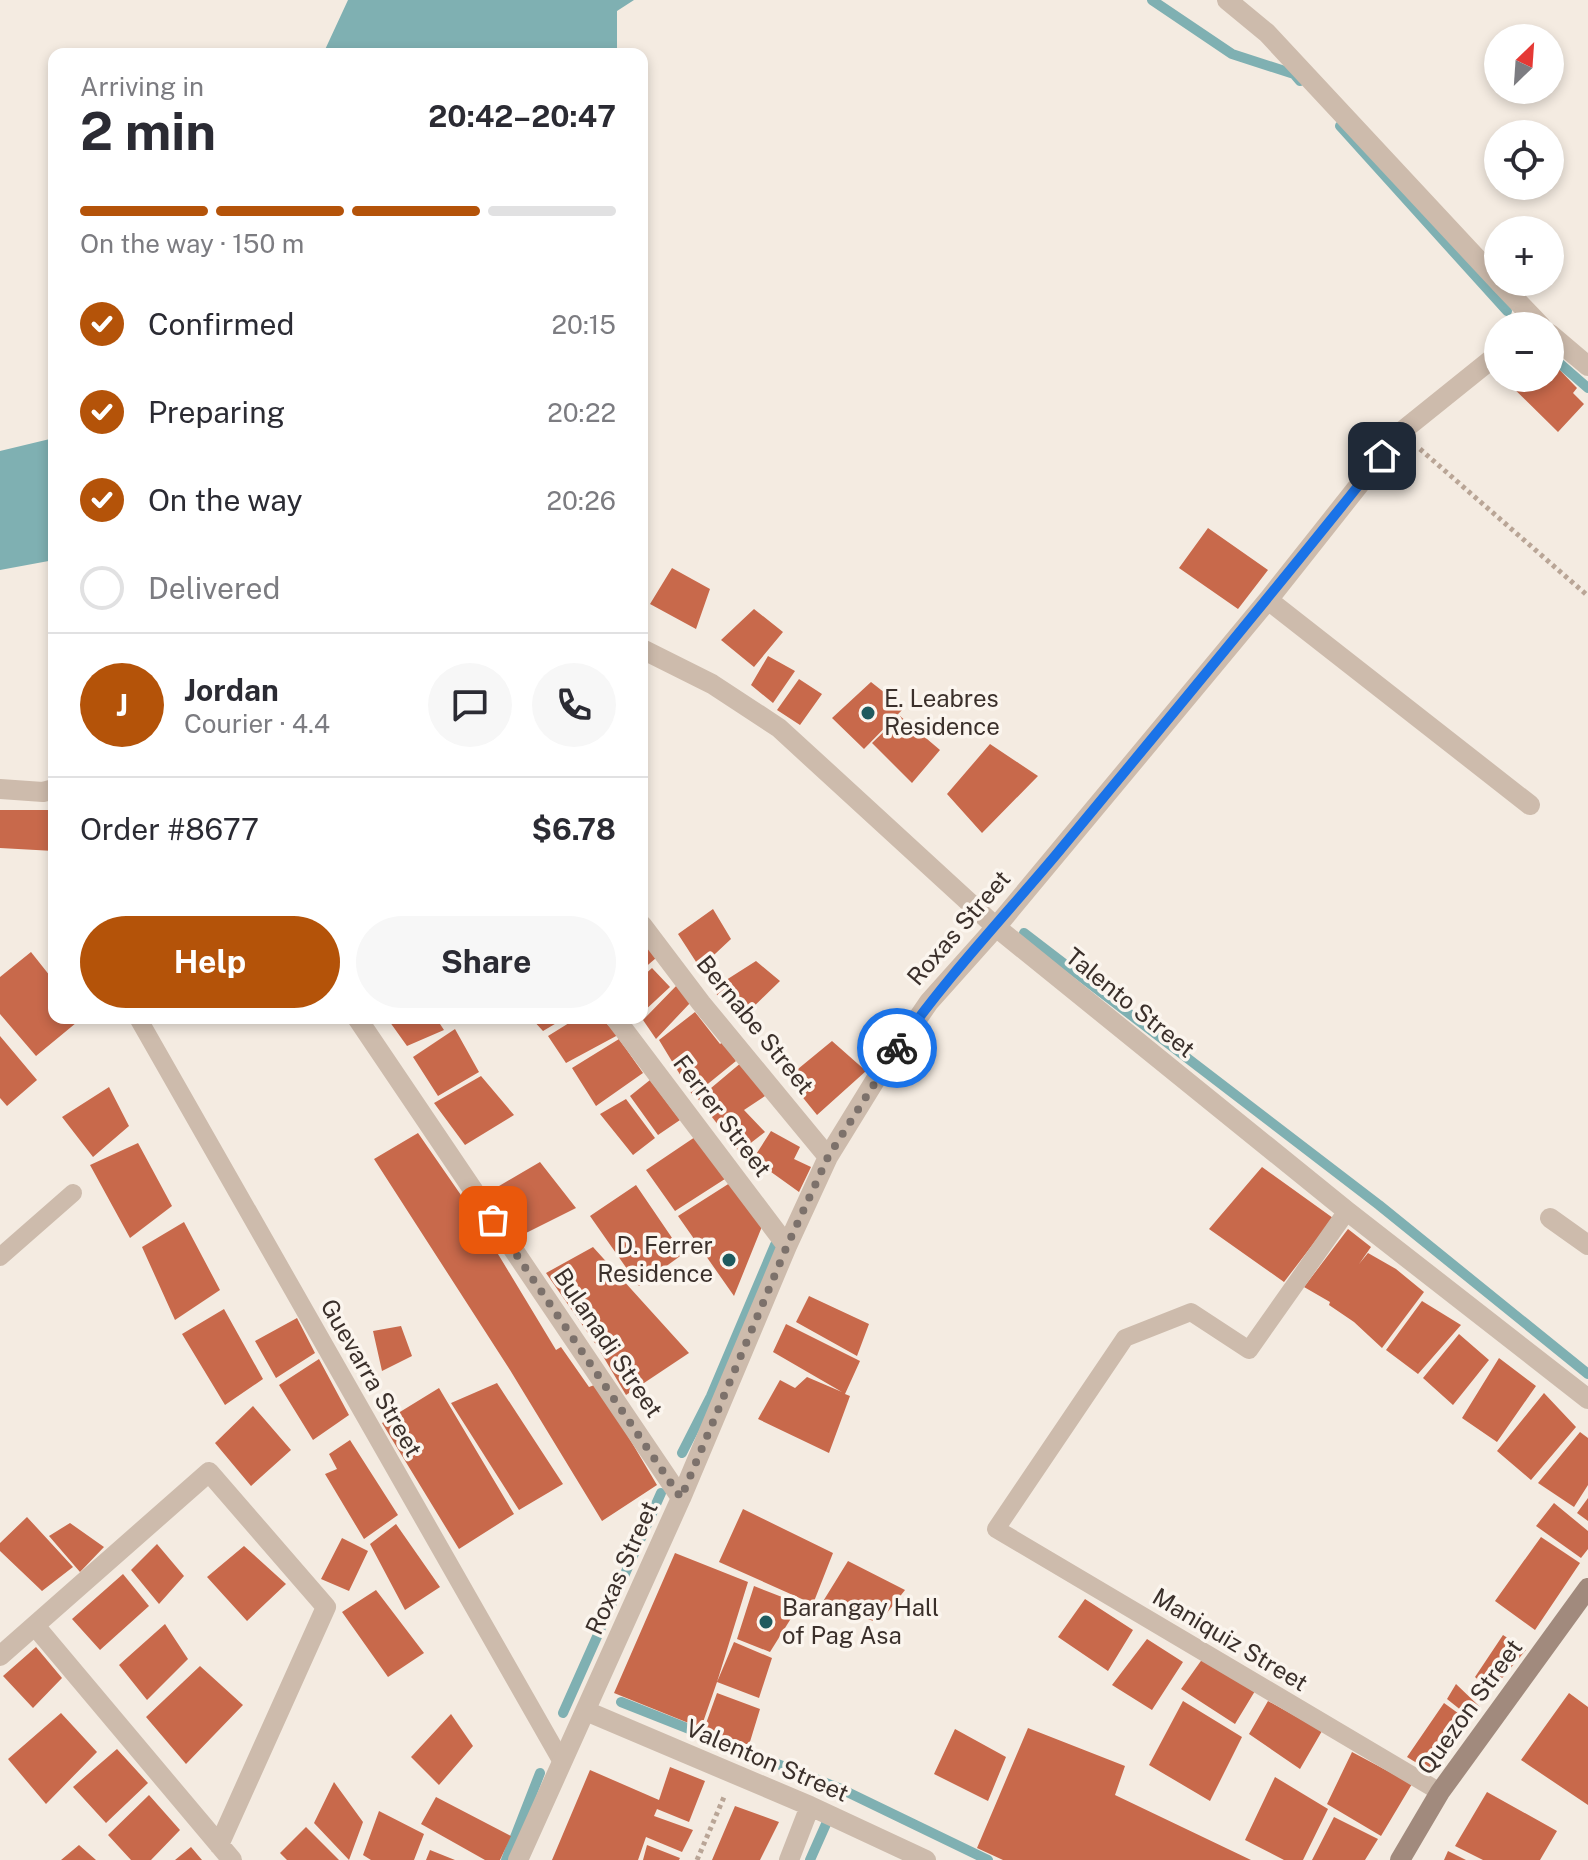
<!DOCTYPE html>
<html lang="en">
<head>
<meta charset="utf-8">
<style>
  :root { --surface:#fff; --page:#f7f7f7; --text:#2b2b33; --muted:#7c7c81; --line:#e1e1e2; --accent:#b45309 }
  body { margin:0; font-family:"Public Sans",sans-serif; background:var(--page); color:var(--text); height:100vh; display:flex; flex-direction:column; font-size:30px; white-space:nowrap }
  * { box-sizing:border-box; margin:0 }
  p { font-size:26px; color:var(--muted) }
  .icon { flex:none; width:44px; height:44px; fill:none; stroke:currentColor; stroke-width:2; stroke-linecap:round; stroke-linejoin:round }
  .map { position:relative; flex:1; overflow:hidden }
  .panel { position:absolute; left:48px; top:48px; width:600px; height:976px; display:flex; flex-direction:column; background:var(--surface); border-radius:16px; box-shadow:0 4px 12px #0003 }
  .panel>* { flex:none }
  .needle { width:52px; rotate:25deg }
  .controls { position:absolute; left:1484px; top:24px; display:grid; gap:16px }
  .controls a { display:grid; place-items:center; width:80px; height:80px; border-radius:50%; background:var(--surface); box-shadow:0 4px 12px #0003; font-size:40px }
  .pin { position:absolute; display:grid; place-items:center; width:68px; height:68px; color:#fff; margin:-34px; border-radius:16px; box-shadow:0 4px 12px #0006 }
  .courier { position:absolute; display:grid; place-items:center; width:80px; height:80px; margin:-40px; border:6px solid #1a73e8; border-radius:50%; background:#fff; color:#222; box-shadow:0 2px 10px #0007 }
  .head em { font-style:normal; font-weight:700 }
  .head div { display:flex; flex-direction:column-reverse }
  .head { display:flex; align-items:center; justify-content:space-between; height:136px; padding:0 32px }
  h1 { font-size:52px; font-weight:700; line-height:60px }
  .bar { display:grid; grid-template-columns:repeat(4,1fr); gap:12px 8px; align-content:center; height:96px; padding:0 32px }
  .bar i { height:10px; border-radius:6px; background:var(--line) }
  .bar .selected { background:var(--accent) }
  .bar p { grid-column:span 4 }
  .line { display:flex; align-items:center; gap:20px; padding:0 32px; border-top:2px solid var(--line) }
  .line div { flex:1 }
  .round { display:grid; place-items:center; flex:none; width:84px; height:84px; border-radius:42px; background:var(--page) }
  ol { padding:0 32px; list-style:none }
  li { display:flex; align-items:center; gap:24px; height:88px }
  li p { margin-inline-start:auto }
  li .icon { padding:8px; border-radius:50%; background:var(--accent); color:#fff; stroke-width:4 }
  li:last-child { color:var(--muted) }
  li i { width:44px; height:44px; border:4px solid var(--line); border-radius:50% }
  .button { display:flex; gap:16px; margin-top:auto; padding:16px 32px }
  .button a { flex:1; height:92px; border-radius:48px; background:var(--accent); color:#fff; font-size:32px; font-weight:700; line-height:92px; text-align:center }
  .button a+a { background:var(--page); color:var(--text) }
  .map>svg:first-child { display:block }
</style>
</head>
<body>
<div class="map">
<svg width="1588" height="1860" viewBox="0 0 1588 1860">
  <rect width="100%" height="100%" fill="#f4ebe1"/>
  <!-- water -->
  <path fill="#7fb0b2" d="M348,0h286l-17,11v43h-294z
    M54,438v122l-54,10v-119z"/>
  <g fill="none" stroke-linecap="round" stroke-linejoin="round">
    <!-- stream -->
    <path stroke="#7fb0b2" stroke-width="10" d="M1152,0l80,54 62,20 6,7
      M1340,126l167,185
      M1550,355l38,33
      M1024,933l355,272 209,169
      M682,1453l29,-57 64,-151
      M621,1702l220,87 147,71
      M563,1713l98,-220
      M506,1860l34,-87
      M810,1860l16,-36"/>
  </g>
  <!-- building -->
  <path fill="#c8694b" d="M1552,362l25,26 -4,5 11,11 -26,28 -55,-54h47z
    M1208,528l60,42 -30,39 -59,-41z
    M672,568l38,21 -14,40 -46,-25z
    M754,609l29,23 -29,35 -33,-27z
    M768,656l27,15 -22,32 -22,-18z
    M799,679l23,15 -22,31 -23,-15z
    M871,682l33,26 -40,41 -32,-31z
    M900,716l40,34 -28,33 -40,-40z
    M990,744l48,32 -56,57 -35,-39z
    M0,810h54v41l-54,-3z
    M713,909l18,30 -31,29 -22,-34z
    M642,940l14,18 -14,12z
    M31,952l23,29v37h28l-46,38 -36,-42v-37z
    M756,961l24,20 -40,39 -28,-31z
    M652,968l18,19 -28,26v-36z
    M679,983l12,19 -35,37 -13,-19z
    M695,1012l25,32 3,-2 13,19 -43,35 -34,-56z
    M387,1018h49l8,12 -37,16z
    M531,1018h34l-22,13z
    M577,1018h24l17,17 -52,28 -18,-27z
    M455,1029l24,43 -41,24 -25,-39z
    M0,1036l37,44 -30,26 -7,-8z
    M619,1039l24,34 -47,33 -24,-38z
    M832,1041l34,30 -49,44 -30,-37z
    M742,1062l26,32 -24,16 21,22 -26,20 -41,-53z
    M481,1076l33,39 -49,30 -31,-42z
    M650,1080l30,40 -22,15 -28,-39z
    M109,1087l20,39 -36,31 -31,-40z
    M626,1099l29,39 -22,17 -33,-41z
    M771,1131l29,16 -6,12 17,8 -12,25 -46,-33z
    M418,1133l54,78 84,139 5,-3 28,40 8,-3 60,101 -55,36 -92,-151 -136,-211z
    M695,1137l33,40 -53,34 -29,-41z
    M138,1143l34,63 -42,32 -40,-73z
    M540,1162l36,46 -52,26 -30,-45z
    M1262,1167l71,51 -49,64 -75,-53z
    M733,1181l30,43 -29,72 -56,-80z
    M636,1185l47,69 -44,32 -49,-70z
    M184,1222l36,68 -45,30 -33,-73z
    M1348,1229l23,18 -12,17 9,-11 28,16 28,23 -42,56 -28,-26 -25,-17 1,-3 -26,-15z
    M593,1247l96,106 -63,42 -29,-49 -51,-73z
    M809,1296l60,28 -12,32 -61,-34z
    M1422,1301l39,24 -43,49 -32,-24z
    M224,1309l39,70 -38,26 -43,-71z
    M297,1318l18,35 -39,25 -21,-37z
    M786,1324l74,37 -15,33 5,2 -21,57 -71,-34 22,-39 15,8 12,-11 35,15 -69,-40z
    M401,1326l11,30 -30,15 -9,-40z
    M1459,1334l30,26 -36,45 -30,-27z
    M1499,1358l37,28 -39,56 -35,-24z
    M319,1359l30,56 -36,25 -34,-55z
    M497,1383l66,101 -44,26 -68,-107z
    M439,1388l75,126 -55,35 -77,-126z
    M1544,1393l32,34 -45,53 -34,-29z
    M253,1406l38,44 -40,36 -36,-43z
    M1580,1432l8,6v47l-14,22 -36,-24z
    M350,1440l48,75 -34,24 -39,-65 12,-5 -8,-15z
    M1588,1498v23l-11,-8z
    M1554,1503l34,28v18l-7,9 -45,-32z
    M743,1509l90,44 -20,51 -94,-42z
    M27,1517l46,50 -31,24 -42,-40v-8z
    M70,1523l34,24 -24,25 -31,-36z
    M396,1524l44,63 -35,23 -35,-66z
    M1541,1537l39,26 -45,67 -40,-29z
    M342,1538l26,13 -19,40 -28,-12z
    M157,1544l27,32 -25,28 -28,-34z
    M244,1546l42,38 -39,37 -40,-44z
    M675,1553l73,29 -31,100 17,-40 38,16 -13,40 -42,-16 -16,46 -87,-35z
    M848,1561l57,29 -26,33 -57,-20z
    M123,1574l26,32 -49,44 -28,-31z
    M754,1586l46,18 -30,48 -33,-13z
    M376,1590l48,63 -36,24 -46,-65z
    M1085,1599l48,31 -25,41 -50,-34z
    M165,1624l23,35 -41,41 -28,-35z
    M1503,1635l23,15 -35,41 -16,-14z
    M1147,1639l36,23 -31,48 -40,-25z
    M36,1647l26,31 -29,30 -30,-32z
    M1203,1658l52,33 -20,33 -54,-35z
    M200,1666l43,39 -57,59 -40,-47z
    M1456,1684l24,23 -8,12 -25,-20z
    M717,1693l43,16 -11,36 -45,-16z
    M1569,1693l19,14v98l-67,-45z
    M1183,1701l59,36 -32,64 -61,-36z
    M1268,1701l54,30 -22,38 -51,-35z
    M1444,1703l25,18 -39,50 -23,-14z
    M61,1713l36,39 -51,52 -38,-45z
    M451,1714l22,32 -34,39 -28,-28z
    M1028,1728l97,38 -10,29 136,65h-248l-26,-12z
    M955,1729l51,28 -18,44 -54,-27z
    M117,1749l31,34 -42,40 -33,-36z
    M1352,1752l60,32 -31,52 -54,-32z
    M670,1767l35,14 -16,41 -32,-13 -3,7 39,14 -11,22 -36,-15 -8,23h-86l38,-90 69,30z
    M1275,1777l53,32 -25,51h-19l-39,-20z
    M334,1782l29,40 -14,38 -35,-37z
    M1487,1792l70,39 -17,29h-57l-28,-14z
    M149,1795l31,35 -29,30h-20l-23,-25z
    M436,1797l75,39 -11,24h-15l-64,-36z
    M735,1806l44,16 -19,38h-48z
    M379,1811l45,23 -10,26h-43l-8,-5z
    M1334,1817l44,22 -13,21h-53z
    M306,1827l33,33h-52l-7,-7z
    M79,1845l17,15h-35z
    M647,1845l33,13 -1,2h-36z
    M191,1847l11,13h-27z
    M430,1850l25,10h-29z
    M1448,1851l18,9h-22z"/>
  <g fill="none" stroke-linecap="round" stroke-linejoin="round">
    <!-- path -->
    <path stroke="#b9a596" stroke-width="5" stroke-dasharray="4 4" stroke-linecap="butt" d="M1420,449l168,147
      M697,1860l27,-63"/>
    <!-- lane -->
    <path stroke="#cdbbac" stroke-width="18" d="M138,1018l424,744
      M1347,1211l-98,139 -58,-38 -66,26 -129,191 444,263
      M0,1257l73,-64"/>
    <!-- street -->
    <path stroke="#cdbbac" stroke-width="20" d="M1227,0l40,33 231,248
      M1499,282l42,44
      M1550,334l38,32
      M1268,600l262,205
      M642,649l70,35 67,44 217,199 351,284 241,188
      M0,789l43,3 11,-3
      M642,925l59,78 127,154
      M357,1018l324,480
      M615,1018l172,228
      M1550,1218l38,27
      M36,1627l196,233
      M0,1656l209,-184 117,135 -107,238
      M586,1711l224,95 116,54
      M518,1860l163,-362 106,-252 41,-89 48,-78 53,-77 67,-75 272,-327 133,-168 97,-78
      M789,1860l21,-54"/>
    <!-- secondary -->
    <path stroke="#a18a7d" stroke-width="20" d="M1400,1860l40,-68 148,-204"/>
  </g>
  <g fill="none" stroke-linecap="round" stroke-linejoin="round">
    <!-- done -->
    <path stroke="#7c716b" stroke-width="8" stroke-dasharray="0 14.4" d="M493,1220l188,278 106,-252 41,-89 69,-109"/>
    <!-- route -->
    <path stroke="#1a73e8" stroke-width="10" d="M897,1048c48,-69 105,-129 158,-192 110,-133 220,-265 327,-400"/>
  </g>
  <!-- markers -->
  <g fill="#1f5a5e" stroke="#fbf5ee" stroke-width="3">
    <circle cx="868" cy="713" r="8"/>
    <circle cx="729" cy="1260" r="8"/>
    <circle cx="766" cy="1622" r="8"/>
  </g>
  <g text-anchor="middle" stroke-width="7" stroke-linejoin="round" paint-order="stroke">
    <!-- poi labels -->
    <g font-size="24" fill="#3b302b" stroke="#fbf5ee" text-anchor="start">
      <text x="884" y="707">E. Leabres<tspan x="884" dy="28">Residence</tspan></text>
      <text x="713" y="1254" text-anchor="end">D. Ferrer<tspan x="713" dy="28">Residence</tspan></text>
      <text x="782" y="1616">Barangay Hall<tspan x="782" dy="28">of Pag Asa</tspan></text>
    </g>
    <!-- street labels -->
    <g font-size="24" fill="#3b302b" stroke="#fbf5ee">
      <text transform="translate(959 928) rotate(-49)" y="8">Roxas Street</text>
      <text transform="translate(1130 1003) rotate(39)" y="8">Talento Street</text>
      <text transform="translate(755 1025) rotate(51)" y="8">Bernabe Street</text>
      <text transform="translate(722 1116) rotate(53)" y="8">Ferrer Street</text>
      <text transform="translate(608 1343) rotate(56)" y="8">Bulanadi Street</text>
      <text transform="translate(371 1378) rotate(60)" y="8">Guevarra Street</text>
      <text transform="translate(622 1568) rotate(-66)" y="8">Roxas Street</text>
      <text transform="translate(1230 1640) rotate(31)" y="8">Maniquiz Street</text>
      <text transform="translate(1470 1707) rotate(-54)" y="8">Quezon Street</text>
      <text transform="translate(767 1761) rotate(23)" y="8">Valenton Street</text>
    </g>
  </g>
</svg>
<div class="controls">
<a><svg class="needle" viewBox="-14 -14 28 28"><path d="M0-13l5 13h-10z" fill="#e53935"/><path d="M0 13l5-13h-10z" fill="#7c7c81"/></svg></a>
<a><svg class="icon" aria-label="locate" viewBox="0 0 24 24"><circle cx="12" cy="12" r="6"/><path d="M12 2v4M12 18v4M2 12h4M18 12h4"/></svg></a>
<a>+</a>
<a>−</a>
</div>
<div class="pin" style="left:493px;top:1220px;background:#ea580c"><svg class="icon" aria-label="bag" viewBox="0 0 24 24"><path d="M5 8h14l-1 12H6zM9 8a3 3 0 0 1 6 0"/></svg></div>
<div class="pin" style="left:1382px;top:456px;background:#1f2937"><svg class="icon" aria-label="home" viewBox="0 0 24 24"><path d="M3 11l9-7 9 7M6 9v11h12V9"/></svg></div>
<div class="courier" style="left:897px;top:1048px"><svg class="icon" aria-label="bike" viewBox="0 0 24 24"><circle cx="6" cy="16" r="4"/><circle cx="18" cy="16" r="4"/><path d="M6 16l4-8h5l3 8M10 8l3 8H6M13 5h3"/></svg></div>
<section class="panel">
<div class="head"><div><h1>2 min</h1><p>Arriving in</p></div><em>20:42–20:47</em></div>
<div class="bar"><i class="selected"></i><i class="selected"></i><i class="selected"></i><i></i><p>On the way · 150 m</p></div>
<ol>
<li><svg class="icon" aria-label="check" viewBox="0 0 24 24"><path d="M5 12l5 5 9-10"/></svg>Confirmed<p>20:15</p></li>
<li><svg class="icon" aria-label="check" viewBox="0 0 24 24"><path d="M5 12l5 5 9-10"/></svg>Preparing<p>20:22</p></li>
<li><svg class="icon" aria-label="check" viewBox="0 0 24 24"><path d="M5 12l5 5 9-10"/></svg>On the way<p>20:26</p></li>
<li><i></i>Delivered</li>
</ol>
<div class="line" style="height:144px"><b class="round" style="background:var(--accent);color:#fff">J</b><div><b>Jordan</b><p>Courier · 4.4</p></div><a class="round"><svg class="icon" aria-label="chat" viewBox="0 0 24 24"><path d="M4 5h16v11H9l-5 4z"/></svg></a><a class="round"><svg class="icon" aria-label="phone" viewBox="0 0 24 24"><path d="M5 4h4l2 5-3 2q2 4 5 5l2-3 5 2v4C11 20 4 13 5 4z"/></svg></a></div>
<div class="line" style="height:104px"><div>Order #8677</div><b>$6.78</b></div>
<div class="button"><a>Help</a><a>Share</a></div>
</section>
</div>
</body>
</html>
